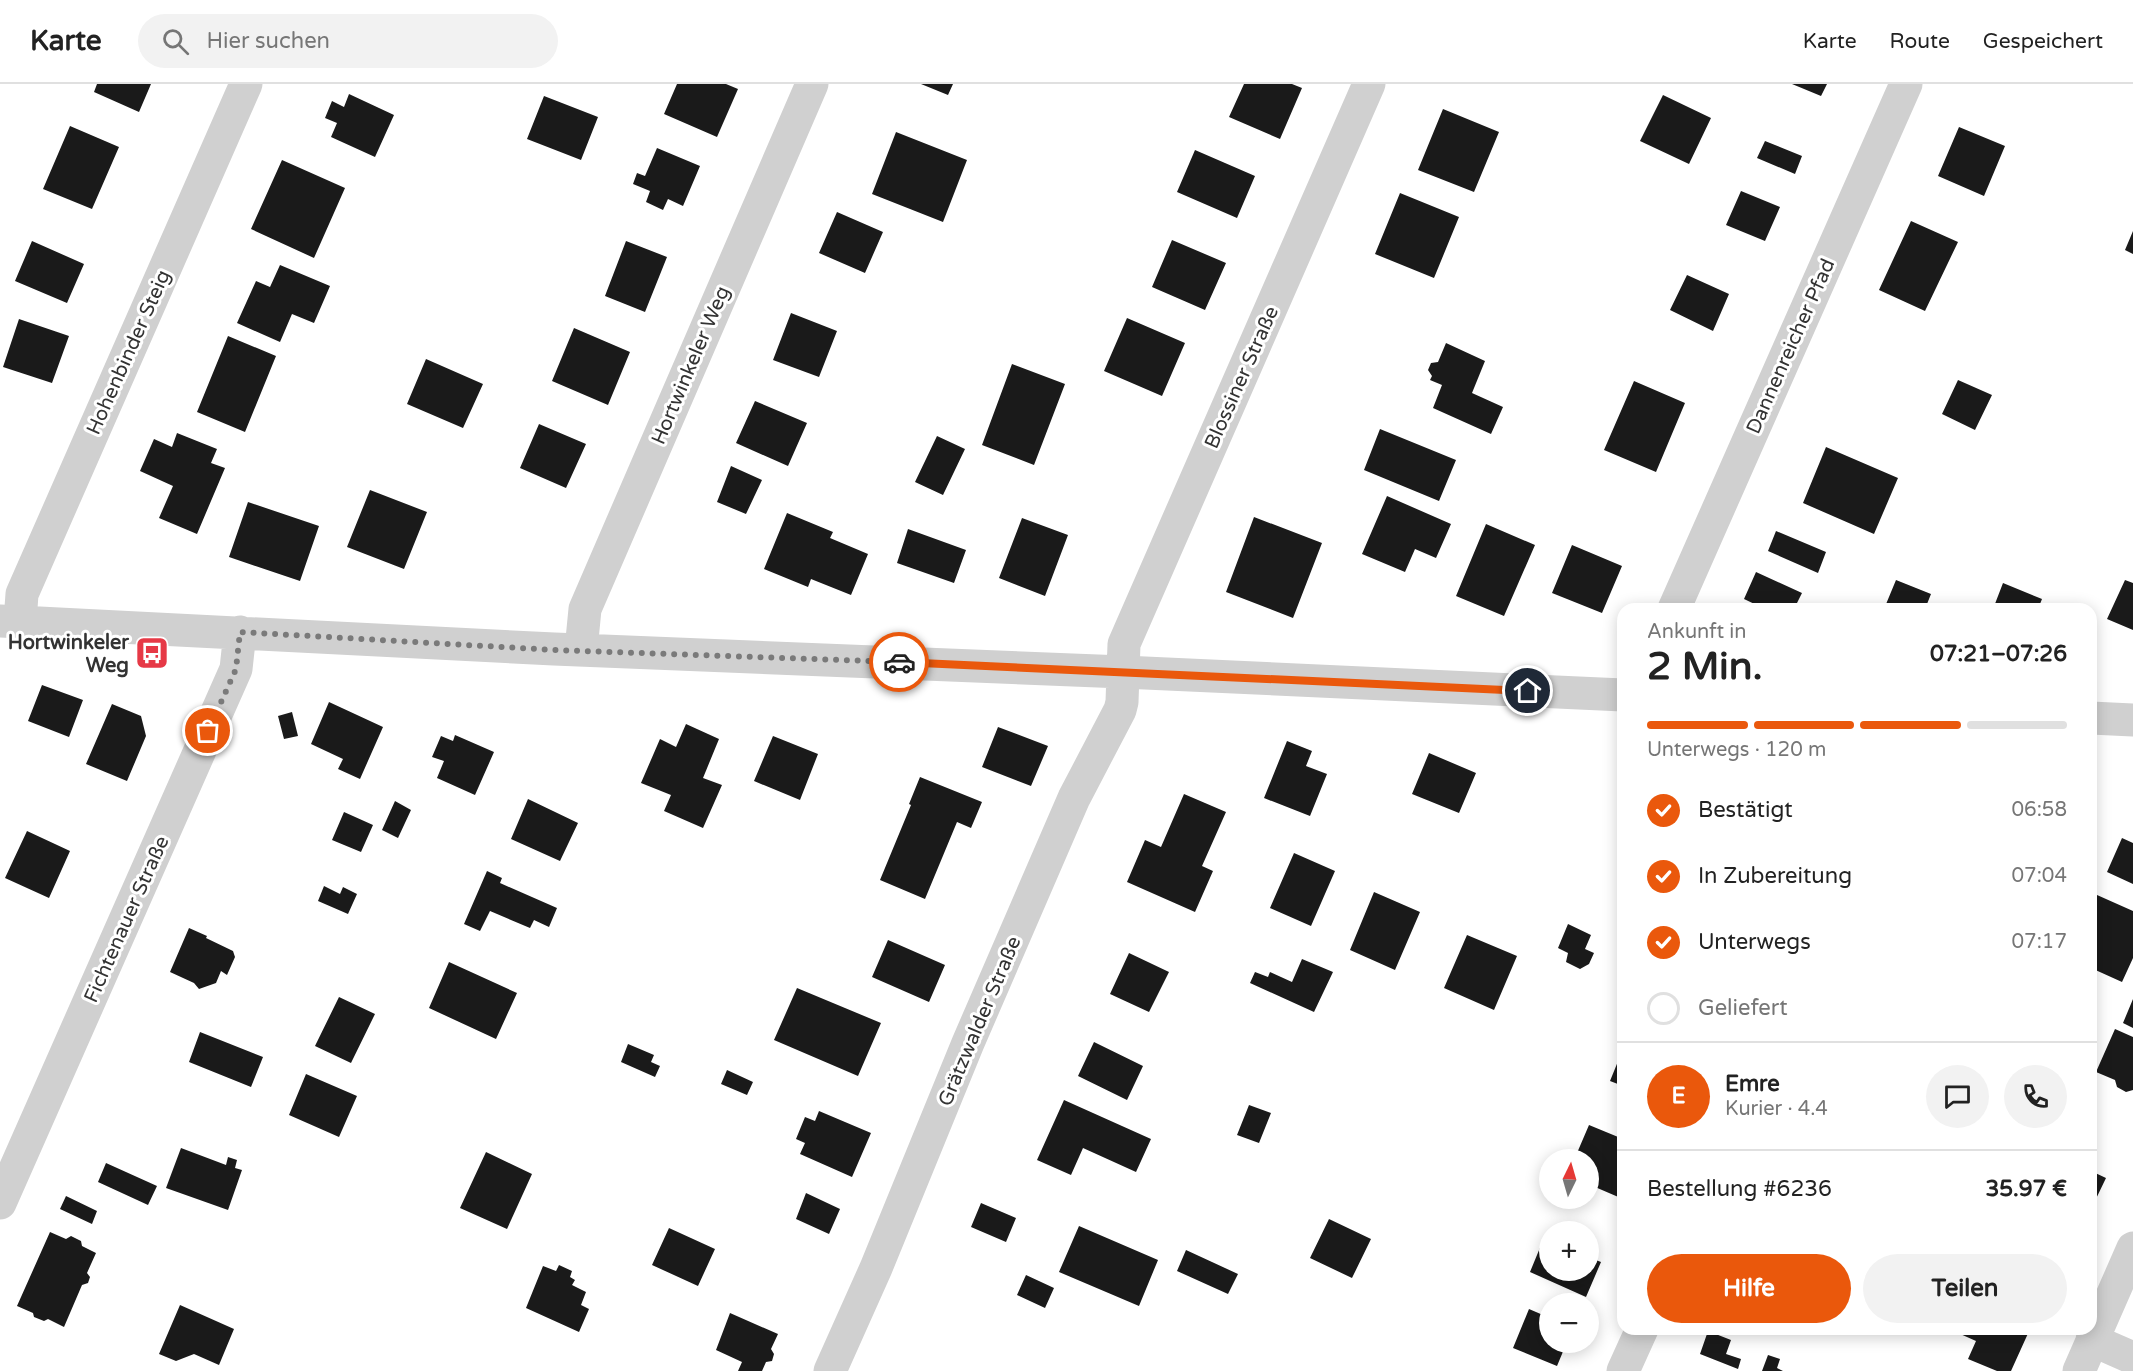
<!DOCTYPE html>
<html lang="de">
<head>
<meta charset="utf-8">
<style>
  :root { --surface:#fff; --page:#f2f2f2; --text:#222; --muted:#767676; --line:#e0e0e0; --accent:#ea580c }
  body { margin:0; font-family:"Varela Round",sans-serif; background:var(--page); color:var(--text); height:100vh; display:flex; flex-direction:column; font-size:22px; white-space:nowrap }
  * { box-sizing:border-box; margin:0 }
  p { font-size:20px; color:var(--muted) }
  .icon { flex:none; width:33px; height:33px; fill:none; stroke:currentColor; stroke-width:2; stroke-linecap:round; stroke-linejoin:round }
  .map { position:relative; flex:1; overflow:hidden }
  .drawer { position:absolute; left:1617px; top:519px; width:480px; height:732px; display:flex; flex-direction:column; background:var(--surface); border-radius:18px; box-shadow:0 3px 15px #0003 }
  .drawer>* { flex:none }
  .needle { width:39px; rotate:5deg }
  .fabs { position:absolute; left:1539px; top:1065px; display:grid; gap:12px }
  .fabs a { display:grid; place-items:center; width:60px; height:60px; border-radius:50%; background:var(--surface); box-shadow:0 3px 15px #0003; font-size:30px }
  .pin { position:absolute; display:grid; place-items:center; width:51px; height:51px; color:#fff; margin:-26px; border:3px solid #fff; border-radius:50%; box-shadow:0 2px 6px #0007 }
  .courier { position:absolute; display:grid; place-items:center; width:60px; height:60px; margin:-30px; border:4px solid #ea580c; border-radius:50%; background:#fff; color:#222; box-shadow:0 2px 8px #0007 }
  .summary em { font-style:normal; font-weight:800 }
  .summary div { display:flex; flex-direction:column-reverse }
  .summary { display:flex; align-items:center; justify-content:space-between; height:102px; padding:0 30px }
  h1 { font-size:39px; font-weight:800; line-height:45px }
  .bar { display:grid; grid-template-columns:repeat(4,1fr); gap:9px 6px; align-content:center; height:72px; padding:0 30px }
  .bar i { height:8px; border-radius:4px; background:var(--line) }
  .bar .active { background:var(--accent) }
  .bar p { grid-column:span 4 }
  .line { display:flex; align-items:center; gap:15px; padding:0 30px; border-top:2px solid var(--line) }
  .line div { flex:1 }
  .round { display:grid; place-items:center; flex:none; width:63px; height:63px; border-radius:32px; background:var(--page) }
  ol { padding:0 30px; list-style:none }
  li { display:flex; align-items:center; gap:18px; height:66px }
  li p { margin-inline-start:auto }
  li .icon { padding:6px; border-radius:50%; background:var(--accent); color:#fff; stroke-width:4 }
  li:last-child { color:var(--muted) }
  li i { width:33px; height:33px; border:3px solid var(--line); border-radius:50% }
  .cta { display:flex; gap:12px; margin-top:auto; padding:12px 30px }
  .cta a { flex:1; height:69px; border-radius:36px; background:var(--accent); color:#fff; font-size:24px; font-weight:800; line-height:69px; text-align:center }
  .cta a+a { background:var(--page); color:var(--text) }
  header { display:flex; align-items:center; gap:36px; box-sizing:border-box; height:84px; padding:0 30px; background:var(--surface); border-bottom:2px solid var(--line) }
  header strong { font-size:28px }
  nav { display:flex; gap:33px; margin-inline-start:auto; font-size:21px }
  .search { width:420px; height:54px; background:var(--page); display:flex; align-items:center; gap:15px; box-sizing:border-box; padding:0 21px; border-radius:33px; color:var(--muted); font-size:22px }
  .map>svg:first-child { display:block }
</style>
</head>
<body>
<header>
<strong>Karte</strong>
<div class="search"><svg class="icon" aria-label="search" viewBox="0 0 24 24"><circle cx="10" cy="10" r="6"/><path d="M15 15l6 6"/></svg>Hier suchen</div>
<nav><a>Karte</a><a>Route</a><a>Gespeichert</a></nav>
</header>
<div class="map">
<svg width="2133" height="1287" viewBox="0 0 2133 1287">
  <rect width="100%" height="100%" fill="#fff"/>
  <!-- building -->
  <path fill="#1a1a1a" d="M97,0h54l-12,28 -45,-20z
    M677,0h49l12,5 -21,48 -53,-23z
    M921,0h32l-5,11z
    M1244,0h48l10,4 -22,51 -51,-22z
    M1792,0h35l-6,12z
    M349,10l45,21 -19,42 -44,-20 6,-14 -12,-5 7,-17 12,6z
    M1663,11l48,23 -22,46 -49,-23z
    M544,12l54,21 -17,43 -54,-21z
    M1443,25l56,23 -25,60 -56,-22z
    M70,42l49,21 -27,62 -49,-20z
    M1959,43l46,19 -21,50 -46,-20z
    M896,48l71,28 -24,62 -71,-28z
    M1765,57l37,15 -7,18 -38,-16z
    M657,64l43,18 -17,40 -15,-7 -5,11 -17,-8 4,-11 -17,-7 4,-11 8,3z
    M1195,66l60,26 -18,42 -60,-26z
    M282,76l63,28 -31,70 -63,-29z
    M1741,107l39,16 -15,34 -39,-16z
    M1400,109l59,24 -25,61 -59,-24z
    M837,128l46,20 -18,41 -46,-20z
    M1911,137l47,21 -33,69 -46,-21z
    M2133,147v23l-8,-4z
    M1172,156l54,23 -21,47 -53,-23z
    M32,157l52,23 -17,39 -52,-22z
    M626,157l41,16 -22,55 -40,-16z
    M280,181l50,21 -16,37 -22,-9 -12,28 -43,-19 19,-42 14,6z
    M1687,191l42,19 -16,37 -43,-21z
    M791,229l46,18 -18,46 -46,-17z
    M1127,234l58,25 -23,53 -58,-25z
    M19,235l50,17 -17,47 -49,-16z
    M574,244l56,24 -22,53 -56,-24z
    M228,252l48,20 -31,76 -48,-20z
    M1446,259l39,18 -13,32 31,14 -12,27 -58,-26 9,-23 -12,-5 2,-4 -4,-6 3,-7 7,-1z
    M426,275l57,25 -20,44 -56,-24z
    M1012,280l53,20 -31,81 -52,-20z
    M1958,296l34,15 -17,35 -33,-16z
    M1634,297l51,22 -29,69 -52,-22z
    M755,317l52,22 -19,43 -52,-23z
    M539,340l47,20 -20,44 -46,-20z
    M1380,345l76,31 -17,41 -75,-31z
    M177,349l40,16 -6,14 14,5 -28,66 -38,-16 14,-32 -33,-15 14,-32 18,8z
    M937,352l28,13 -22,46 -28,-13z
    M1826,363l72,31 -24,56 -71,-31z
    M731,382l31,14 -16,34 -29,-12z
    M370,406l57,22 -23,57 -57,-22z
    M1387,412l64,28 -15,34 -21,-9 -10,23 -43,-18z
    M248,418l71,24 -19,55 -71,-24z
    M787,429l46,19 -3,6 38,16 -17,41 -40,-16 -3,8 -44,-18z
    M1254,433l68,26 -29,75 -67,-26z
    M1022,434l46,17 -23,61 -46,-18z
    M1486,440l49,21 -31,71 -48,-20z
    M908,445l58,21 -12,33 -57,-20z
    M1776,447l50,21 -8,21 -50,-22z
    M1572,461l50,21 -20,47 -50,-20z
    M1756,488l46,21 -8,16h-29l-21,-10z
    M1896,496l35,14 -6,15h-41z
    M2125,496l8,3v47l-26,-11z
    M2003,499l39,16 -4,10h-45z
    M42,601l41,15 -14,37 -41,-16z
    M329,618l54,25 -23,52 -22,-10 5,-10 -32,-15z
    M112,620l29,12 5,20 -19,45 -41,-17z
    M292,628l6,24 -14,3 -6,-23z
    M686,640l33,15 -16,39 19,7 -19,43 -39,-17 7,-16 -30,-12 19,-44 16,8z
    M998,643l50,19 -17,40 -49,-19z
    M455,651l39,17 -19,43 -38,-17 7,-17 -12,-4 9,-21 12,5z
    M773,652l45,18 -18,46 -46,-19z
    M1287,657l25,10 -6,15 21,8 -17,42 -46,-18z
    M1429,669l47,20 -17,40 -47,-19z
    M920,693l62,25 -11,26 -14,-6 -32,77 -45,-19 31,-75 -2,-1z
    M1184,710l42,18 -24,54 11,5 -18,41 -68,-30 18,-42 16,7z
    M528,715l50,24 -18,38 -49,-22z
    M395,717l16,9 -13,28 -16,-8z
    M344,728l29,13 -12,27 -29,-12z
    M27,747l43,20 -21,47 -44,-20z
    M2122,754l11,5v41l-26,-12z
    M1294,769l41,18 -24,55 -41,-18z
    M487,787l15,7 -2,5 57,25 -8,19 -15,-7 -4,8 -40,-17 -10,20 -16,-7z
    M324,802l16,8 3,-7 14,7 -9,20 -30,-13z
    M1374,808l46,20 -25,58 -45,-20z
    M2097,811l36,16v47l-11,24 -31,-14v-24l4,-8 -4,-1v-3l5,-11 -5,-3v-10z
    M1568,840l23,11 -6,14 9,4 -5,11 -9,5 -14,-7 2,-9 -10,-5z
    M189,844l18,8 -1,2 27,13 2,6 -8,18 -6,-4 -5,12 -17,6 -5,-6 -24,-11z
    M1467,851l50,21 -23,54 -50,-22z
    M888,856l57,25 -16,37 -57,-25z
    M1129,869l40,19 -20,40 -39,-18z
    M1302,875l31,13 -19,40 -64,-29 5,-11 13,5 2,-5 22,10z
    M449,878l68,31 -21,46 -67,-31z
    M797,904l84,35 -23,53 -84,-36z
    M339,913l36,17 -24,49 -36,-17z
    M2133,915v29l-10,-5z
    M2115,945l18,8v53l-7,2 -9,-5 -2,-7 -19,-8z
    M200,948l63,25 -12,30 -62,-25z
    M1094,958l49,24 -16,34 -49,-24z
    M628,960l26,11 -3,7 9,4 -5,11 -34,-15z
    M1623,965v37l-13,-5z
    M727,986l26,12 -6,13 -26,-11z
    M306,990l51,22 -18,41 -50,-22z
    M1064,1016l87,39 -15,33 -53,-24 -12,27 -34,-15z
    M1249,1021l22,8 -12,30 -22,-8z
    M819,1027l52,22 -19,44 -52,-23 5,-11 -9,-4 9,-22 10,4z
    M1589,1041l34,14v60l-35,-15v-24h-14z
    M181,1064l45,17 2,-8 9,3 -2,8 7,2 -14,40 -62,-22z
    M486,1068l46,22 -25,55 -47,-21z
    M106,1079l51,23 -9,19 -50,-23z
    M2091,1087l15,7 -13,27 -2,-1z
    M806,1109l34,16 -11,25 -33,-15z
    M66,1112l31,15 -5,13 -32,-15z
    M981,1119l35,15 -10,24 -35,-15z
    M1329,1135l42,20 -19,39 -42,-20z
    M1079,1142l79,34 -19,46 -80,-34z
    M669,1144l46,21 -17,37 -46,-21z
    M50,1148l16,7 5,-3 10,5 1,5 14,7 -9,20 3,4 -2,6 -6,2 -18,42 -16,-8 -4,2 -10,-4 -1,-4 -16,-7z
    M1544,1154l6,2v30h38v-13l13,5 -15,35 -56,-25z
    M1186,1166l52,24 -10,20 -51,-23z
    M559,1181l13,6 -2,6 5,3 -3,5 14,7 -5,13 8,4 -10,23 -53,-24 17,-42 13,5z
    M1026,1191l28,13 -9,20 -28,-13z
    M180,1221l54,24 -15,36 -25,-11 -18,7 -17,-7z
    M1529,1225l21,9v24h17l-10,24 -44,-18z
    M730,1229l48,21 -7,15 3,5 -2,7 -6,1 -4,9h-24l4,-9 -26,-12z
    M1949,1245h81l-19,42h-14l-29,-12 8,-18z
    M1708,1247l23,9 -5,14 15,5 -3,10 -38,-15z
    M1768,1271l12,4 -3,9 6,3h-21z"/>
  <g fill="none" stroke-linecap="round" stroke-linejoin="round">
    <!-- minor -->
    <path stroke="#d0d0d0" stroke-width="33" d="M1674,525l232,-525
      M0,537l554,28 569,23 500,23
      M20,538l2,-28 224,-510
      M581,566l4,-41 227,-525
      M2091,634l42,2
      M0,1119l236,-534 4,-37
      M2092,1256l41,18
      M830,1287l46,-103 92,-225 106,-245 46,-88 2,-8 2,-58 245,-560
      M1623,1287l19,-42
      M2079,1287l54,-123"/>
  </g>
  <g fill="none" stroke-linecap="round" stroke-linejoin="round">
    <!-- done -->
    <path stroke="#7a7a7a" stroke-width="6" stroke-dasharray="0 10.8" d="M208,647l28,-62 4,-37 314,18 345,12"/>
    <!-- route -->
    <path stroke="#ea580c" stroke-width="8" d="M899,578l629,29"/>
  </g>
  <!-- icons -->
  <defs>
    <symbol id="bus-square" viewBox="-11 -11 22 22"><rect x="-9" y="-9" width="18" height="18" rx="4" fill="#e63946" stroke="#fff"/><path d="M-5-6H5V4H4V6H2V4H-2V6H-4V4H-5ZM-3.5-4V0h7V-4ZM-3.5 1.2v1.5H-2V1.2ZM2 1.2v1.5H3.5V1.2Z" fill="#fff"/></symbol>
  </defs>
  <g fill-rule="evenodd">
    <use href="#bus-square" x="133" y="550" width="38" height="38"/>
  </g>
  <g text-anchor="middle" stroke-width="6" stroke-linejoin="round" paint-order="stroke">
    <!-- street labels -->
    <g font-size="20" fill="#333" stroke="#fff">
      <text transform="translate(1790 262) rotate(-66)" y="7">Dannenreicher Pfad</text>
      <text transform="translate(128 268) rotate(-66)" y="7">Hohenbinder Steig</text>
      <text transform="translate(690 281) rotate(-67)" y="7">Hortwinkeler Weg</text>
      <text transform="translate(1241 293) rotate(-66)" y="7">Blossiner Straße</text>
      <text transform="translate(126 835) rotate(-66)" y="7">Fichtenauer Straße</text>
      <text transform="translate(979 937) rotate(-67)" y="7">Grätzwalder Straße</text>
    </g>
    <!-- poi labels -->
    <g font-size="20" font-weight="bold" fill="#333" stroke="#fff" text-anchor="end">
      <text x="129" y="565">Hortwinkeler<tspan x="129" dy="23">Weg</tspan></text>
    </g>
  </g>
</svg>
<div class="fabs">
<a><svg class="needle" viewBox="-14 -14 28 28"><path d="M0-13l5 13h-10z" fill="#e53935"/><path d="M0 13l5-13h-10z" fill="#767676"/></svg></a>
<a>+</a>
<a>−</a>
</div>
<div class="pin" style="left:208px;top:647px;background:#ea580c"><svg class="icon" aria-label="bag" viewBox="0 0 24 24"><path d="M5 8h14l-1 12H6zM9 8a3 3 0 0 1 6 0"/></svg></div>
<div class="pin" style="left:1528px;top:607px;background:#1f2937"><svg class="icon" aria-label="home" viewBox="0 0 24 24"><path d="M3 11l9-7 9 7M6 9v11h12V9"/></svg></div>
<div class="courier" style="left:899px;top:578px"><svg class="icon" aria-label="car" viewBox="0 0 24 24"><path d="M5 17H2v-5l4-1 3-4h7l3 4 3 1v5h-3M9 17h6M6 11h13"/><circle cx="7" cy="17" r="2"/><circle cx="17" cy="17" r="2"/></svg></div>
<section class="drawer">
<div class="summary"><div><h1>2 Min.</h1><p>Ankunft in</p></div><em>07:21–07:26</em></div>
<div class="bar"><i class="active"></i><i class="active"></i><i class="active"></i><i></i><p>Unterwegs · 120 m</p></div>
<ol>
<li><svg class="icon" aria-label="check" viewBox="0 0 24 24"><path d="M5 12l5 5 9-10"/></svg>Bestätigt<p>06:58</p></li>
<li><svg class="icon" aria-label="check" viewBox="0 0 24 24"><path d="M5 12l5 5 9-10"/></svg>In Zubereitung<p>07:04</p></li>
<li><svg class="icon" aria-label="check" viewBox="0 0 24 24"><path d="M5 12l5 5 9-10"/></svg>Unterwegs<p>07:17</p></li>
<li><i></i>Geliefert</li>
</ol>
<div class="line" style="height:108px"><b class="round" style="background:var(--accent);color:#fff">E</b><div><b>Emre</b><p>Kurier · 4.4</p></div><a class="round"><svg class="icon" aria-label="chat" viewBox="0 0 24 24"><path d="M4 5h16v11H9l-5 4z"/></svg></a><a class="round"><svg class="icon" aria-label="phone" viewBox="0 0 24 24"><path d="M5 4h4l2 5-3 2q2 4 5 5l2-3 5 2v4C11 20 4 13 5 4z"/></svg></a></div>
<div class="line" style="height:78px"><div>Bestellung #6236</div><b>35.97 €</b></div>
<div class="cta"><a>Hilfe</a><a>Teilen</a></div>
</section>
</div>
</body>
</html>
